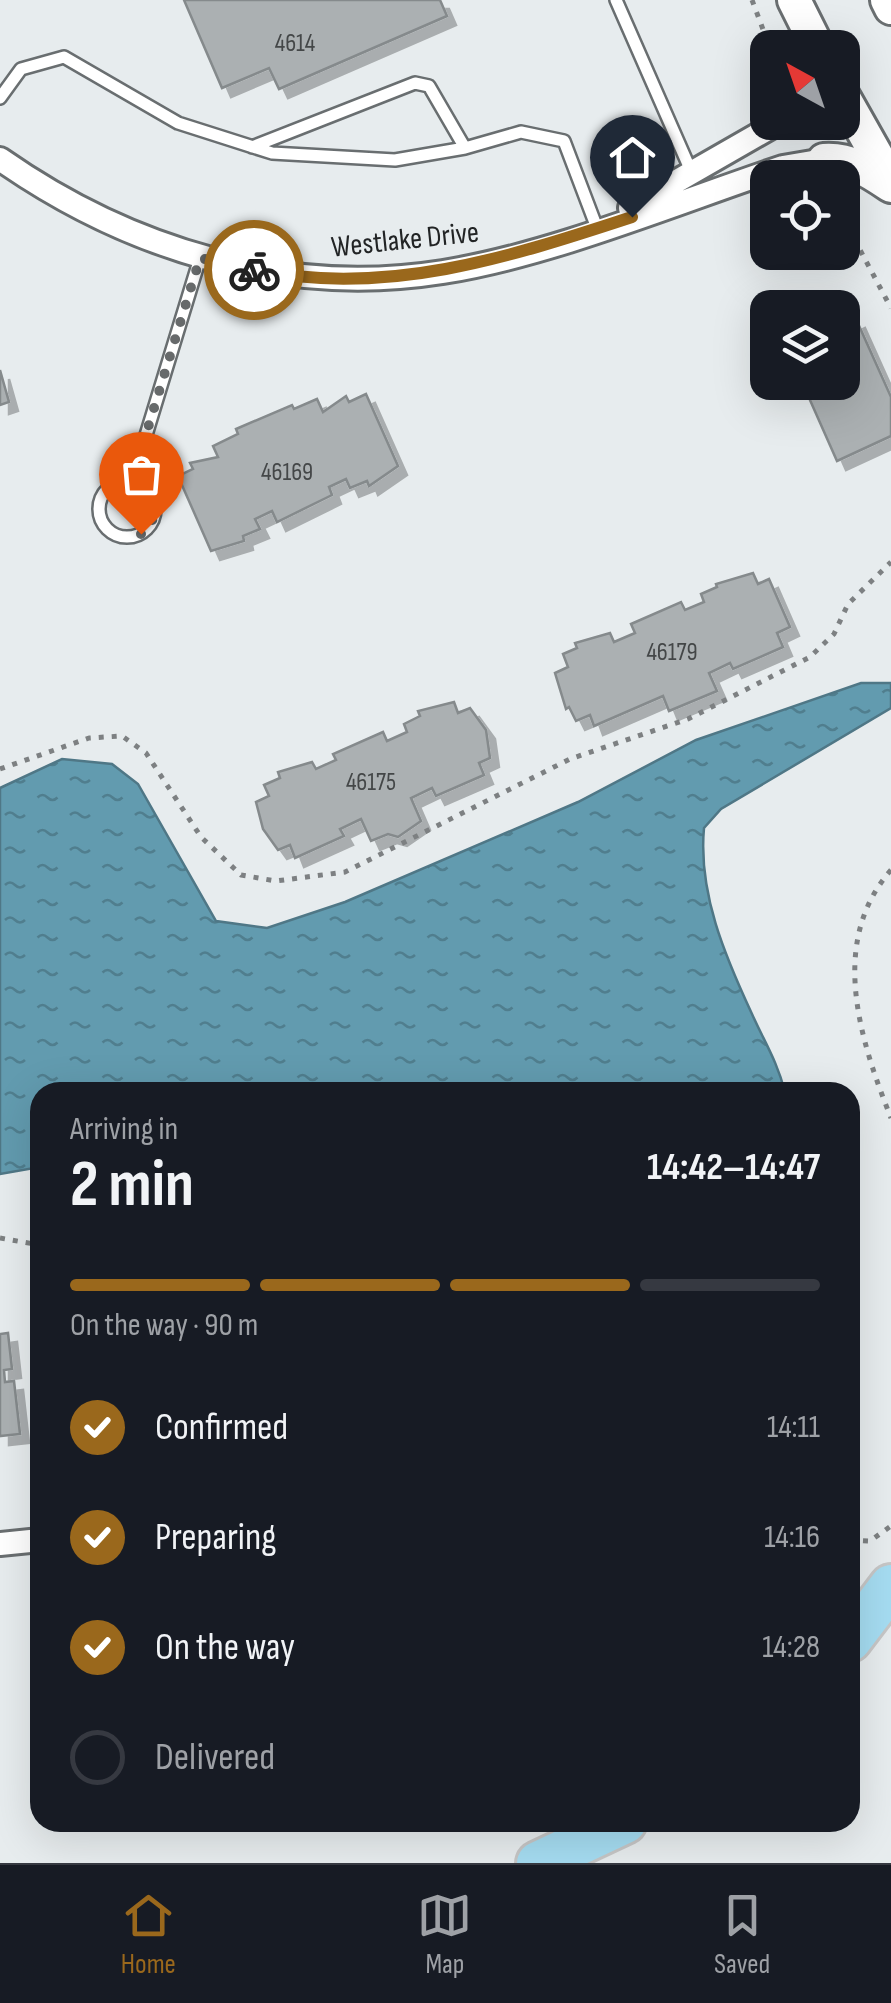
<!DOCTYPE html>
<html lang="en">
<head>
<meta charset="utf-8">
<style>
  :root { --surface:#171b24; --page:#20242c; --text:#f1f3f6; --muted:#9ea1a6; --line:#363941; --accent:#9a681c }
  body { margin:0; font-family:"Sofia Sans Condensed",sans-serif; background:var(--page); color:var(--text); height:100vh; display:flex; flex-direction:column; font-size:38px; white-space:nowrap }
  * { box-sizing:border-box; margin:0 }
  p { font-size:32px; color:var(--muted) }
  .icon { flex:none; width:55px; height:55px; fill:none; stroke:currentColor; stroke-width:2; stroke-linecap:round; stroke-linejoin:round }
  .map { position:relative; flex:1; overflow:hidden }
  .panel { position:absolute; left:30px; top:1082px; width:830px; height:750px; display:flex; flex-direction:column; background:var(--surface); border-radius:30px; box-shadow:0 10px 40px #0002 }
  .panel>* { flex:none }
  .needle { width:65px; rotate:320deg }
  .tools { position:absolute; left:750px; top:30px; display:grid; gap:20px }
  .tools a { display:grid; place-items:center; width:110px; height:110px; border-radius:20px; background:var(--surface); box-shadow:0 10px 40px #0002; font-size:50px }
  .pin { position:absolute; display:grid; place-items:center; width:85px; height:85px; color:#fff; margin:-102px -42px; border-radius:50% 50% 50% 0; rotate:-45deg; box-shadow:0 0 10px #0007 }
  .pin .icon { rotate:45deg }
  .courier { position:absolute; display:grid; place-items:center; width:100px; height:100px; margin:-50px; border:8px solid #9a681c; border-radius:50%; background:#fff; color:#222; box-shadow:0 2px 12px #0007 }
  .summary em { font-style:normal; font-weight:700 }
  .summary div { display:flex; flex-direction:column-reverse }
  .summary { display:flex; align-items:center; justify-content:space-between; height:170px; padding:0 40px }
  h1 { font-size:65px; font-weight:700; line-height:75px }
  .bar { display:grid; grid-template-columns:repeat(4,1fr); gap:15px 10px; align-content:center; height:120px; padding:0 40px }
  .bar i { height:12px; border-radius:8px; background:var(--line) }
  .bar .current { background:var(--accent) }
  .bar p { grid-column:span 4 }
  ol { padding:0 40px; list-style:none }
  li { display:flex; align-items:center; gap:30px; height:110px }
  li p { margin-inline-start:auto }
  li .icon { padding:10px; border-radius:50%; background:var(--accent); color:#fff; stroke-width:4 }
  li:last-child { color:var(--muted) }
  li i { width:55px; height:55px; border:5px solid var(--line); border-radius:50% }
  .tabs { display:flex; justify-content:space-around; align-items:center; height:140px; border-top:2px solid var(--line); background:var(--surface); font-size:28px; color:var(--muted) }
  .tabs a { display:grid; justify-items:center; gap:5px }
  .tabs .current { color:var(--accent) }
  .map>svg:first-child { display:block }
</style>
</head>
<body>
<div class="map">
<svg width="891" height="1863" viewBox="0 0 891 1863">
  <defs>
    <pattern id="water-ripples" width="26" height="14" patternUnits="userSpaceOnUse" patternTransform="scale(2.5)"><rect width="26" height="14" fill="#629baf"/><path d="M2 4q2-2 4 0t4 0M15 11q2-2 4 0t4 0" fill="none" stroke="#507e8e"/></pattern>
    <filter id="shadow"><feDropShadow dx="9" dy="9" stdDeviation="0" flood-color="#0004"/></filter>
  </defs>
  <rect width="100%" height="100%" fill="#e7ecee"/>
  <!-- water -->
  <path fill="url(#water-ripples)" stroke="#4f7786" stroke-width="2.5" d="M861,683h30v25l-170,101 -17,19c-6,65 21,128 48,186 13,29 25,47 33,78h-745v75l-40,7v-386l62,-29 50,5 26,20 78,137 51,7 78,-26 233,-100 118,-62z"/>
  <!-- building -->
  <path fill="#abb0b2" stroke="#858a8c" stroke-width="2.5" filter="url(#shadow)" d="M184,0h256l7,16 -168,73 -10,-21 -47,20z
    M856,319l35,78v39l-54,25 -35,-79h40v-56z
    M0,370l9,32 -9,3z
    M366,394l32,72 -29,20 -2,-5 -17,7 -4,-9 -17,8 3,8 -55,27 -5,-11 -17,8 5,10 -17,7 1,5 -33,10 -33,-75 15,-7 -3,-6 28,-6 -5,-11 25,-12 -2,-5 56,-24 2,4 23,-10 6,13 23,-16 3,6z
    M753,573l5,11 11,-5 21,48 -13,6 6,14 -50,22 -3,-6 -21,10 8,18 -48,20 -6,-15 -69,30 -4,-11 -14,6 -7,-14 -3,2 -11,-36 13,-6 -5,-13 14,-6 -2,-5 35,-10 4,9 21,-9 -4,-9 50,-22 4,8 19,-8 -3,-8 16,-7 -1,-3z
    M454,702l4,11 12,-5 16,22 4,28 -11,5 5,12 -48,21 -4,-8 -21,10 10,23 -23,16 -10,-3 -17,7 -10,-22 -21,10 4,7 -49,22 -5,-13 -12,5 -15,-21 -7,-27 13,-6 -5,-11 16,-7 -2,-6 34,-10 4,7 20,-9 -3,-6 50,-22 4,9 20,-9 -3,-8 16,-8 -2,-5z
    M8,1333l4,36 -8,1 1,12 9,-1 6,53 -20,2v-102z"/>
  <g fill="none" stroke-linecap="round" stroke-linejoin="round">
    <defs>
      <path id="lane" d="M616,0l75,171
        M0,98l21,-29 43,-12 114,66 94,30 123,7 70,-12 56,-16 43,9 33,87
        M252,147l163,-64 14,3 36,62
        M99 509a28 28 0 1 1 56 0a28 28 0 1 1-56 0Z
        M132,481l68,-223"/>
      <path id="street" d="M0,159c130,91 285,138 443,113 108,-17 235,-70 340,-105l41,-7
        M630,208l150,-86
        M0,1544l40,-4"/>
      <path id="secondary" d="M794,0l24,48
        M887,0l4,8
        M842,94l49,87
        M824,160c26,-2 46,12 67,26"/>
      <path id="highway" d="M850,1640l41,-54
        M538,1863l87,-41"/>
    </defs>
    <!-- lane casing -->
    <use href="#lane" stroke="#696e70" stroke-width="16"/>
    <!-- street casing -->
    <use href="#street" stroke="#696e70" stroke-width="28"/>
    <!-- secondary casing -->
    <use href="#secondary" stroke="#696e70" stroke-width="38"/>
    <!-- highway casing -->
    <use href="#highway" stroke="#c6c6c6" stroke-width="48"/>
    <!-- path -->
    <path stroke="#7d8082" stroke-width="5" stroke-dasharray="5 8" stroke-linecap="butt" d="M752,0l18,48
      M810,122l8,11
      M842,216l49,92
      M0,769l89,-31 33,-2 24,17 55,84 40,38 35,6 69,-9 225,-113 118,-40 122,-62 24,-23 14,-30 43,-42
      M891,870c-63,72 -31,170 0,248
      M0,1238l40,7
      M850,1540l20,1 21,-15"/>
    <!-- lane -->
    <use href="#lane" stroke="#fff" stroke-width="11"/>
    <!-- street -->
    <use href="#street" stroke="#fff" stroke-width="22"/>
    <!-- secondary -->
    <use href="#secondary" stroke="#fff" stroke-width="32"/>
    <!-- highway -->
    <use href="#highway" stroke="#a5dcf1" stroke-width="42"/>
  </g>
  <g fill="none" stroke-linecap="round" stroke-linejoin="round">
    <!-- done -->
    <path stroke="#676a6b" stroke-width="10" stroke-dasharray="0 18" d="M141,534c22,-18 17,-44 -9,-54l68,-222 54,12"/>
    <!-- route -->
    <path stroke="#9a681c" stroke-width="12" d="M254,270c132,27 253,-12 378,-53"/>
  </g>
  <g text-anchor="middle" stroke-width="8" stroke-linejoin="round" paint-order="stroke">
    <!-- number labels -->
    <g font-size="25" fill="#444748">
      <text x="295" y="51">4614</text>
      <text x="287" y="480">46169</text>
      <text x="672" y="660">46179</text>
      <text x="371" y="790">46175</text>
    </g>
    <!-- street labels -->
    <g font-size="30" fill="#222425" stroke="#e7ecee">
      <text transform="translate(405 239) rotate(-6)" y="10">Westlake Drive</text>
    </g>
  </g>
</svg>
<div class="tools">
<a><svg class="needle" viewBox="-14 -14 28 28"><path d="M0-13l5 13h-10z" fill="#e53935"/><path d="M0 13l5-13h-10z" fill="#9ea1a6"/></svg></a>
<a><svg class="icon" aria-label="locate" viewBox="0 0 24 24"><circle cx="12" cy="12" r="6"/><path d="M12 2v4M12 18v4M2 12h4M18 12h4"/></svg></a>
<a><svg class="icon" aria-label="layers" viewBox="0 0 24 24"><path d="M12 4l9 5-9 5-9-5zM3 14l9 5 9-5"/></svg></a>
</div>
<div class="pin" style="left:141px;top:534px;background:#ea580c"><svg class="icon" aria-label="bag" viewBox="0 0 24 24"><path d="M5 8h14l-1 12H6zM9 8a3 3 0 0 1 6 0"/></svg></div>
<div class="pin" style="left:632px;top:217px;background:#1f2937"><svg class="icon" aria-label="home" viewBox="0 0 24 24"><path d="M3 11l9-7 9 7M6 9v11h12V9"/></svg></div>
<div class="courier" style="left:254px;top:270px"><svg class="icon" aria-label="bike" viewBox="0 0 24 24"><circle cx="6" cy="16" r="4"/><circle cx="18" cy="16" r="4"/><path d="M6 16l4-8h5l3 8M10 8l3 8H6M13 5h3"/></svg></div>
<section class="panel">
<div class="summary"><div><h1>2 min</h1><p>Arriving in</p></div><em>14:42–14:47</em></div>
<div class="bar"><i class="current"></i><i class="current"></i><i class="current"></i><i></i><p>On the way · 90 m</p></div>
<ol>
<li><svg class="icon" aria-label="check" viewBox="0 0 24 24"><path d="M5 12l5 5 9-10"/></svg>Confirmed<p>14:11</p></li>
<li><svg class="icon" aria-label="check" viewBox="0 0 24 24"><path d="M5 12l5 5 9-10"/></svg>Preparing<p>14:16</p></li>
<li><svg class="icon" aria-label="check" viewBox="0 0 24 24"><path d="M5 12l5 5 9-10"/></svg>On the way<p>14:28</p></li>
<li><i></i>Delivered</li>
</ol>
</section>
</div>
<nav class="tabs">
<a class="current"><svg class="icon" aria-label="home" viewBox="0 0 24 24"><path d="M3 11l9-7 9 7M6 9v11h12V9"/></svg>Home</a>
<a><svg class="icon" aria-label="map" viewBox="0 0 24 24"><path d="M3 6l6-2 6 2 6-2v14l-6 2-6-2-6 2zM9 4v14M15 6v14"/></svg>Map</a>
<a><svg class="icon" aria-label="saved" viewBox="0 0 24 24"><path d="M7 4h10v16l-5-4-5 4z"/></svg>Saved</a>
</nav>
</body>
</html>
